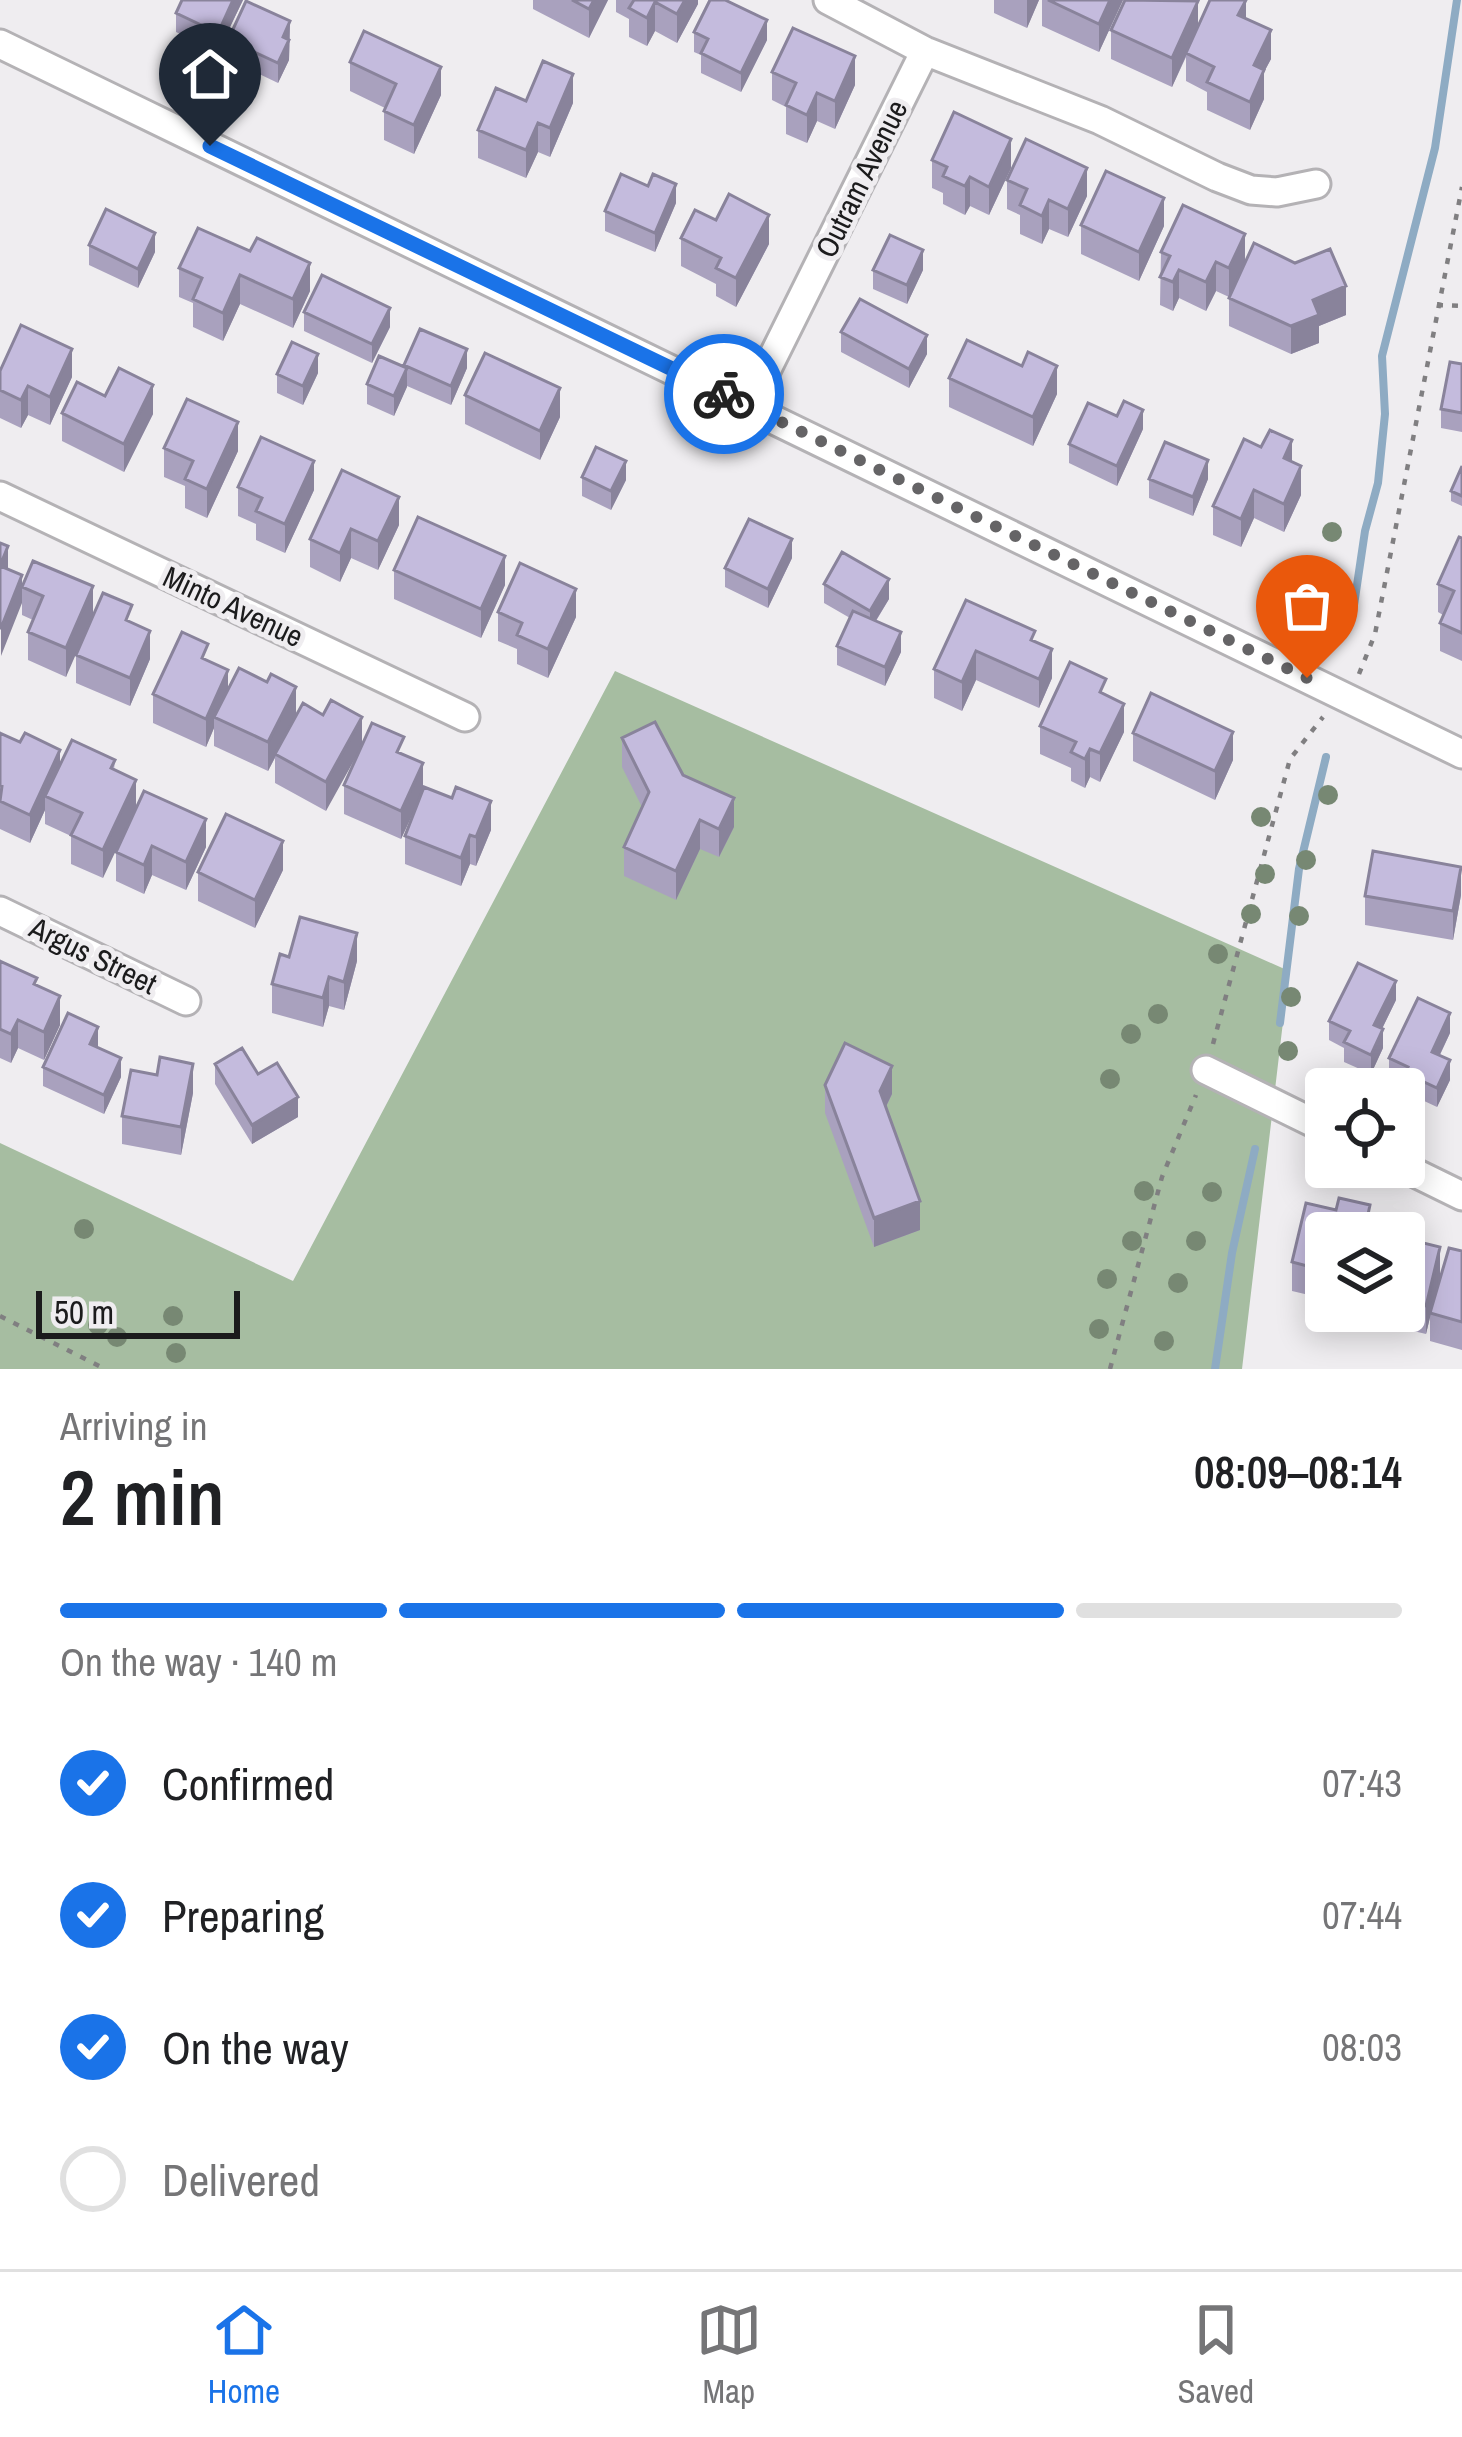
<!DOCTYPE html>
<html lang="en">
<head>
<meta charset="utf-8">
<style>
  :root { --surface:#fff; --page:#f2f2f2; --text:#202124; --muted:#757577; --line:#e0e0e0; --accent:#1a73e8 }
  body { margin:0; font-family:"Archivo Narrow",sans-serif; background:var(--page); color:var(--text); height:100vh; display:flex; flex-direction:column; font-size:45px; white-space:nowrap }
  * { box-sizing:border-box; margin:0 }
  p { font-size:39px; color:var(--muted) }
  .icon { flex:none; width:66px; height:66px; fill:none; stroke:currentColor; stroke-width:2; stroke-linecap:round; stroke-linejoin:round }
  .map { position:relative; height:1369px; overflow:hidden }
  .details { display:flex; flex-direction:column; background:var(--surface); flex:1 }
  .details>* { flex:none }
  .tools { position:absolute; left:1305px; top:1068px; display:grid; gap:24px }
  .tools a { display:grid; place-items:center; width:120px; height:120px; border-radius:12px; background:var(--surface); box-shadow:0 6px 30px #0003; font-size:60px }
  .scale { position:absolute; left:36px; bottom:30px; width:204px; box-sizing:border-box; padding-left:12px; border:6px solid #1b1b1c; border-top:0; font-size:33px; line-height:42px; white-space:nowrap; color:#1b1b1c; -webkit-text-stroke:9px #efedf0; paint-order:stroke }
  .pin { position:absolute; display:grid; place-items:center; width:102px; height:102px; color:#fff; margin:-123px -51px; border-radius:50% 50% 50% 0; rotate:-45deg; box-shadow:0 0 12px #0007 }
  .pin .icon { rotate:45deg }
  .courier { position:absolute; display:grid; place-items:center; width:120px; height:120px; margin:-60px; border:9px solid #1a73e8; border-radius:50%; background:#fff; color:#222; box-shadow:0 3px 15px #0007 }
  .headline em { font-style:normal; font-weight:600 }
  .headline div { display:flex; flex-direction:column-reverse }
  .headline { display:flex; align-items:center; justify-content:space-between; height:204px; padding:0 60px }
  h1 { font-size:78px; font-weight:600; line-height:90px }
  .bar { display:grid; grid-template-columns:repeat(4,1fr); gap:18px 12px; align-content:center; height:144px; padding:0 60px }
  .bar i { height:15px; border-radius:9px; background:var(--line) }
  .bar .current { background:var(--accent) }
  .bar p { grid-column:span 4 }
  ol { padding:0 60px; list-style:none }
  li { display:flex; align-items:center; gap:36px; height:132px }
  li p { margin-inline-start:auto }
  li .icon { padding:12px; border-radius:50%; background:var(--accent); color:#fff; stroke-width:4 }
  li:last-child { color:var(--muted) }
  li i { width:66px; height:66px; border:6px solid var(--line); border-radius:50% }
  .menu { display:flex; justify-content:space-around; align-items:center; height:168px; border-top:3px solid var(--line); background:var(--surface); font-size:33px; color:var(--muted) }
  .menu a { display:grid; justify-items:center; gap:6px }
  .menu .current { color:var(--accent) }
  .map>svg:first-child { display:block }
</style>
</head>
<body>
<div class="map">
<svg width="1462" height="1369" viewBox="0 0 1462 1369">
  <rect width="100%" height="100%" fill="#efedf0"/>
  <!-- forest -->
  <path fill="#a6bda1" d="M615,671l674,300 -47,398h-1242v-226l293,138z"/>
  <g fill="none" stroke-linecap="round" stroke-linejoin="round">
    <!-- stream -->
    <path stroke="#8eabc3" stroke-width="8" d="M1353,612l12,-81 13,-48 7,-69 -3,-58 53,-208 22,-148
      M1280,1023l19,-154 27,-112
      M1215,1369l17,-116 23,-104"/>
    <defs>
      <path id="minor" d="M828,0l97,51 175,69 117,57 34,13 26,2 39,-8
        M0,44l1462,710
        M749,405l176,-354
        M0,496l465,221
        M0,911l186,90
        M1206,1070l120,59
        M1403,1167l59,29"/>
    </defs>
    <!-- minor casing -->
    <use href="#minor" stroke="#b4b2b5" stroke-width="33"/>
    <!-- path -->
    <path stroke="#807f81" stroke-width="4.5" stroke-dasharray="6 9" stroke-linecap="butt" d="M1437,305l25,1
      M1359,674l16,-40 87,-447
      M1213,1044l77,-285 33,-42
      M0,1316l105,53
      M1110,1369l52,-192 34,-82"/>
    <!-- minor -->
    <use href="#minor" stroke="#fff" stroke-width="27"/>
  </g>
  <!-- trees -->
  <g fill="#778873">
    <circle cx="1332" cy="532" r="10"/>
    <circle cx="1328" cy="795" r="10"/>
    <circle cx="1261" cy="817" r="10"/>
    <circle cx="1306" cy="860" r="10"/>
    <circle cx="1265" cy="874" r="10"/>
    <circle cx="1251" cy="914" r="10"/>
    <circle cx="1299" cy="916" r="10"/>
    <circle cx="1218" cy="954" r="10"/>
    <circle cx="1291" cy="997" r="10"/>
    <circle cx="1158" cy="1014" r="10"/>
    <circle cx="1131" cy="1034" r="10"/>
    <circle cx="1288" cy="1051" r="10"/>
    <circle cx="1110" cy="1079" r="10"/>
    <circle cx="1144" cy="1191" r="10"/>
    <circle cx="1212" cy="1192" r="10"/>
    <circle cx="84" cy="1229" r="10"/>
    <circle cx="1132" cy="1241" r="10"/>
    <circle cx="1196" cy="1241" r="10"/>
    <circle cx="1107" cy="1279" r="10"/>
    <circle cx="1178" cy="1283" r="10"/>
    <circle cx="173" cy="1316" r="10"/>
    <circle cx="98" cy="1325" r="10"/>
    <circle cx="1099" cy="1329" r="10"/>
    <circle cx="117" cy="1337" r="10"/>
    <circle cx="1164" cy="1341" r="10"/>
    <circle cx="176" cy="1353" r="10"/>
  </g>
  <!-- wall -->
  <path fill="#a9a1be" d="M182,0h61l-25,52 -42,-20v-19z
    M533,0h75l-19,38 -56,-29z
    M616,0h82v4l-21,39 -22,-12 -8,15 -18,-9v-18l-13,-7z
    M994,0h45l-12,28 -33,-15z
    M1042,0h81l-24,52 -57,-26z
    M1246,18l25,41 -7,13v27l-14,31 -43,-20v-18l-21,-11v-24l-14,30 -61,-28v-29l87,-4z
    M290,21l-1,39 -11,23 -50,-24v-19z
    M694,32l73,8 -26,52 -40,-19v-18l-7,-3z
    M350,62l91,33 -27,59 -30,-14v-29l1,-3 -35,-17z
    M772,72l83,13 -20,44 -18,-8 -10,22 -21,-9v-27l-14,-7z
    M526,101l47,2 -23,54 -12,-5 -12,26 -48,-20v-28z
    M932,160l79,8 -22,47 -19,-9 -5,9 -22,-11v-11l-11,-5z
    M1007,180l80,16 -19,41 -19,-8 -7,15 -22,-10v-19l-13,-6z
    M676,203l-21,49 -50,-21v-20z
    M1081,225l83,1 -25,55 -58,-27z
    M198,228l112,63 -17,37 -53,-24 -17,37 -30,-14v-24l-14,-6v-29z
    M681,238l88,6 -33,63 -20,-11v-12l-35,-18z
    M89,245l66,7 -17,36 -49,-23z
    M1161,252l84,11 -16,34 -13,-6 -10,20 -27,-13 -6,13 -13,-6z
    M873,270h50l-16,34 -34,-15z
    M1229,298l117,17 -27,11v17l-28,11 -62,-28z
    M304,312l86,15 -18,36 -68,-32z
    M841,332l86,22 -18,34 -68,-36z
    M1462,364v68l-21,-4v-19z
    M404,367l63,1 -16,37 -44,-19 -13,30 -27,-12v-20z
    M0,371l72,6 -22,48 -22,-10 -7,13 -21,-10z
    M318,373l-15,32 -26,-12v-19z
    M949,378l108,16 -24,52 -84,-39z
    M465,395l95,22 -20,43 -75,-36z
    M105,396l48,18 -29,58 -62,-31v-28z
    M1143,429l-26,57 -48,-23v-19z
    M164,448l74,3 -31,67 -22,-10v-22l-21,-9z
    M1292,462l9,33 -17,37 -30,-14 -13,29 -28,-12v-29z
    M1462,466v40l-11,-5v-10z
    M342,470l57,55 -21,45 -27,-12 -11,24 -30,-15v-28z
    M582,477l44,3 -15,30 -29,-14z
    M1149,479h59l-15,37 -44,-18z
    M238,487l76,3 -29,63 -29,-13v-16l-18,-8z
    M1462,538v123l-22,-10v-28l3,-8 -5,-3v-28z
    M792,558l-24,50 -43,-21v-19z
    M394,570l111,15 -24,53 -87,-39z
    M824,584l65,15 -13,22 25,31 -16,34 -48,-21v-19l13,-28 -26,-15z
    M93,586l-27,91 -38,-17v-28l5,-12 -11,-5v-28z
    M966,600l69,41 17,37 -13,30 -63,-28 -14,31 -28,-13v-29z
    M498,612l78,5 -28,61 -31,-14v-15l-19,-8z
    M132,623l18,36 -20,47 -54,-23v-28z
    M228,690l68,26 27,-1 8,-15 -5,111 -51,-28v-25l-7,13 -54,-25v-18l-8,19 -53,-24v-29z
    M1106,695l18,37 -24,50 -10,-5 -5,11 -14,-7v-13l-31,-14v-28z
    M0,733l60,31 55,-4 -12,118 -32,-14v-28l-26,-12v-14l-15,33 -30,-14z
    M1133,733l100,27 -18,40 -82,-39z
    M622,738l61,37 51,52 -15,30 -19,-8 -24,51 -52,-24v-29l18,-40 -20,-40z
    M404,755l19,36 68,39 -15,36 -6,-2 -9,22 -56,-22v-28l14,-37 -18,40 -57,-25v-29z
    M206,819v28l-20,43 -34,-15 -8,19 -28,-13v-29z
    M283,870l-28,58 -57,-27v-29z
    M1461,895l-8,45 -88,-15v-29z
    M0,961l37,25 23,39 -16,35 -26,-12 -7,15 -11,-5z
    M357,961l-13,49 -15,-4 -6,21 -51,-14v-29z
    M1396,1000l-14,29 1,19 -12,26 -27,-12v-14l-15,-8v-19z
    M1450,1033l-10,22 10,25 -13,27 -32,-15v-7l-16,-7v-20z
    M98,1046v2l23,29 -17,37 -61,-28v-19z
    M215,1064l43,10 40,43 -46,27 -37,-60z
    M157,1075l36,18 -12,62 -59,-11v-28z
    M825,1085l67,9 -6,13 34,123 -46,17 -49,-134z
    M1336,1210l34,23h-44v66l-34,-8v-29z
    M1404,1233l15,9 21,34 22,-25v99l-32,-9v-24l-4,17 -59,-14v-9h37z"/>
  <!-- shaded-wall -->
  <path fill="#89839b" d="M233,0h10l-25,52v-19z
    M594,0h14l-19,38v-29z
    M685,0h13v4l-21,39v-29z
    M1027,0h12l-12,28z
    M1110,0h13l-24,52v-28z
    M1246,0v28l-8,-13z
    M1198,1v28l-26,58v-29z
    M655,2v29l-8,15v-28z
    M767,20v20l-26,52v-19z
    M290,21l-1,39 -11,23v-20l5,-26z
    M1271,30v29l-7,13v27l-14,31v-28l4,-37z
    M855,56v29l-20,44v-28z
    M441,67v28l-27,59v-29z
    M573,74v29l-23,54v-29z
    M817,93v28l-10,22v-28z
    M538,123v29l-12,26v-28z
    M1011,139v29l-22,47v-28z
    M1087,168v28l-19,41v-28z
    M970,177v29l-5,9v-29z
    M676,184v19l-21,49v-19z
    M1164,198v28l-25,55v-29z
    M1049,200v29l-7,15v-28z
    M769,215v29l-33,63v-29z
    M155,233v19l-17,36v-19z
    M1245,234v29l-16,34v-29z
    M923,250v20l-16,34v-19z
    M1216,262v29l-10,20v-29z
    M310,263v28l-17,37v-29z
    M1179,270v28l-6,13v-29z
    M240,275v29l-17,37v-28z
    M1346,286v29l-27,11v17l-28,11v-28l22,-26z
    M390,308v19l-18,36v-19z
    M927,335v19l-18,34v-19z
    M72,349v28l-22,48v-28z
    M467,349v19l-16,37v-19z
    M318,354v19l-15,32v-19z
    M1057,366v28l-24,52v-29z
    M407,368v19l-13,29v-20z
    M153,385v29l-29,58v-28z
    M28,386v29l-7,13v-28z
    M560,388v29l-20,43v-29z
    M1143,410v19l-26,57v-20z
    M238,422v29l-31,67v-29z
    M1292,440v28l-8,-10z
    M1208,460v19l-15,37v-19z
    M314,461v29l-29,63v-29z
    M626,461v19l-15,30v-19z
    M1301,466v29l-17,37v-28z
    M1254,490v28l-13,29v-28z
    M399,497v28l-21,45v-29z
    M351,529v29l-11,24v-29z
    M792,539v19l-24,50v-19z
    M8,546v29l-8,-9z
    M505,556v29l-24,53v-29z
    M22,575v28l-21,53v-28z
    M889,579v20l-19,31v-19z
    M93,586v29l-27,62v-29z
    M576,589v28l-28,61v-29z
    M150,631v28l-20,47v-28z
    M901,632v20l-16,34v-19z
    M1052,649v29l-13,30v-29z
    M976,651v29l-14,31v-29z
    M228,670v29l-14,18v11l-8,19v-28z
    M296,687v29l-28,55v-29z
    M1124,704v28l-24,50v-29z
    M362,717v29l-36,65v-29z
    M1233,732v28l-18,40v-29z
    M1090,749v28l-5,11v-29z
    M60,750v28l-15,18v14l-15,33v-28z
    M423,763v29l-22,47v-28z
    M136,780v28l-33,70v-28z
    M734,798v29l-15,30v-28z
    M491,801v29l-15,36v-29z
    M206,819v28l-20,43v-28z
    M700,820v29l-24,51v-29z
    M470,835v29l-9,22v-28z
    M283,841v29l-28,58v-28z
    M152,846v29l-8,19v-29z
    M1461,867v28l-8,45v-29z
    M357,933v28l-13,49v-28z
    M329,977v29l-6,21v-29z
    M1396,981v19l-22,45v-20z
    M60,996v29l-16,35v-28z
    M1450,1013v20l-18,38v-19z
    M18,1020v28l-7,15v-29z
    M98,1027v19l-8,18v-20z
    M1383,1029v19l-12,26v-19z
    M121,1058v19l-17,37v-19z
    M1450,1060v20l-13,27v-19z
    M193,1064v29l-12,62v-28z
    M892,1066v28l-12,25v-28z
    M298,1097v20l-46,27v-19z
    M920,1201v29l-46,17v-29z
    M1370,1205v28h-6z
    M1440,1247v29l-14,58v-28z"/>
  <!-- building -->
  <path fill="#c4bbdd" stroke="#89839b" stroke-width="3" d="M182,0h51l-15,33 -42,-20z
    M572,0h22l-5,9z
    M634,0h51l-8,14 -22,-12 -8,16 -18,-10z
    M710,0h15l42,20 -26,53 -40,-20 7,-14 -14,-7z
    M1048,0h62l-11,24z
    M1125,0l73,1 -26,57 -61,-28z
    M1210,0h36l-8,15 33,15 -17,35 10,5 -14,32 -43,-20 7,-15 -28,-14z
    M246,1l44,20 -7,16 6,3 -11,23 -50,-23z
    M793,28l62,28 -20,45 -18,-8 -10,22 -21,-10 10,-22 -24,-11z
    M364,31l77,36 -27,58 -30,-14 12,-27 -46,-22z
    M543,61l30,13 -23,54 -12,-5 -12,27 -48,-20 18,-42 30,13z
    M954,112l57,27 -22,48 -19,-10 -5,9 -22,-10 4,-9 -15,-7z
    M1026,139l61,29 -19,41 -19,-9 -7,16 -22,-11 7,-16 -20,-9z
    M1106,171l58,27 -25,54 -58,-27z
    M621,174l27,12 5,-12 23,10 -21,49 -50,-22z
    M729,194l40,21 -33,63 -20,-10 5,-10 -40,-20 14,-28 21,10z
    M1183,205l62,29 -16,34 -13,-6 -10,20 -27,-12 -6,12 -13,-5 10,-21 -9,-4z
    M106,209l49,24 -17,36 -49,-24z
    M198,228l52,23 7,-13 53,25 -17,36 -53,-24 -17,38 -30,-14 9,-21 -23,-10z
    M890,235l33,15 -16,35 -34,-15z
    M1254,243l41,20 35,-14 16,37 -33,14 6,15 -28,11 -62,-28z
    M322,275l68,33 -18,36 -68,-32z
    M860,299l67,36 -18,34 -68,-37z
    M21,325l51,24 -22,48 -22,-11 -7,14 -21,-10v-19z
    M420,329l47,20 -16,37 -47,-21z
    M967,340l55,26 6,-14 29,14 -24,51 -84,-39z
    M292,342l26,12 -15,32 -26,-12z
    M485,353l75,35 -20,43 -75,-36z
    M379,356l28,12 -13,28 -27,-12z
    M1450,362l12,2v49l-21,-4z
    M119,368l34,17 -29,59 -62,-31 15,-31 28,14z
    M187,399l51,23 -31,67 -22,-10 8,-18 -29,-13z
    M1124,401l19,9 -26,56 -48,-22 19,-41 29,13z
    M1270,430l22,10 -8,18 17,8 -17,38 -30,-14 -13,29 -28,-13 31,-67 17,8z
    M261,437l53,24 -29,63 -29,-13 6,-13 -24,-11z
    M1165,442l43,18 -15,37 -44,-18z
    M596,447l30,14 -15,30 -29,-14z
    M1462,466v30l-11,-5z
    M342,470l57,27 -21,44 -27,-12 -11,24 -30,-14z
    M418,517l87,39 -24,53 -87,-39z
    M749,519l43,20 -24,50 -43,-21z
    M1459,537l3,1v95l-22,-10 14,-32 -16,-7z
    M0,543l8,3 -8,20 22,9 -21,53h-1z
    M842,552l47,27 -19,32 -46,-27z
    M33,561l60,25 -27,62 -38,-16 15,-36 -21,-9z
    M520,563l56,26 -28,60 -31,-14 5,-12 -24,-11z
    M103,593l29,12 -6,15 24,11 -20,47 -54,-23z
    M966,600l69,31 -4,9 21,9 -13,30 -63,-28 -14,31 -28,-13z
    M853,611l48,21 -16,35 -48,-21z
    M182,632l26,12 -6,14 26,12 -22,49 -53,-25z
    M1070,662l36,17 -6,13 24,12 -24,49 -10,-4 -5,10 -14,-7 5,-10 -36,-16z
    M239,668l28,14 4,-8 25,13 -28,55 -54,-25z
    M1151,693l82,39 -18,39 -82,-38z
    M331,700l31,17 -36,65 -51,-28 28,-51 20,12z
    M655,722l28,53 51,23 -15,31 -19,-9 -24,51 -52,-24 25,-55 -27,-54z
    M372,723l32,14 -7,15 26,11 -22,48 -57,-26z
    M0,733l20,9 5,-9 35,17 -30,65 -30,-14 2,-15 -2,-1z
    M72,740l43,20 -4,8 25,12 -33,70 -32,-15 11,-22 -37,-17z
    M424,787l28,11 4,-11 35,14 -15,36 -6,-2 -9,23 -56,-22z
    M144,791l62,28 -20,43 -34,-16 -8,19 -28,-13z
    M226,814l57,27 -28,59 -57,-28z
    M1373,851l88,16 -8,44 -88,-15z
    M300,917l57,16 -13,49 -15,-5 -6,21 -51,-14 8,-30 9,3z
    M0,961l37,17 -3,6 26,12 -16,36 -26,-12 -7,14 -11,-5z
    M1358,963l38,18 -22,44 9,4 -12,26 -27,-13 6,-11 -21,-10z
    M1418,998l32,15 -18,39 18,8 -13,28 -32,-15 3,-6 -19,-9z
    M68,1013l30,14 -8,17 31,14 -17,37 -61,-28z
    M845,1043l47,23 -12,25 40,110 -46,17 -49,-133z
    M242,1048l16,26 19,-11 21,34 -46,28 -37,-61z
    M160,1057l33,7 -12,63 -59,-11 9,-46 26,5z
    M1339,1198l31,7 -6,28h-38v38l-34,-9 14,-59 30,7z
    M1385,1217l34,8 -4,16 25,6 -14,59 -22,-6v-67h-23z
    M1449,1248l13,3v71l-32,-9z"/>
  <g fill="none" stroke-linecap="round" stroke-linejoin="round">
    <!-- done -->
    <path stroke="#656466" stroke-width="12" stroke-dasharray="0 21.6" d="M724,394l583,284"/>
    <!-- route -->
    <path stroke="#1a73e8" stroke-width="15" d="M210,146l514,248"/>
  </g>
  <g text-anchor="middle" stroke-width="10" stroke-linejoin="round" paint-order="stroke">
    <!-- street labels -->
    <g font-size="30" fill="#1b1b1c" stroke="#efedf0">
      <text transform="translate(862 179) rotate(-64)" y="10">Outram Avenue</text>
      <text transform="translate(233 607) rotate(25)" y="10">Minto Avenue</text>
      <text transform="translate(93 956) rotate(26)" y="10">Argus Street</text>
    </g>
  </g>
</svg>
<div class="tools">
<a><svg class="icon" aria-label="locate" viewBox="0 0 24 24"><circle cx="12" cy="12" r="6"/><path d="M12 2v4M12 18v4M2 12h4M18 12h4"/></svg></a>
<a><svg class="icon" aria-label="layers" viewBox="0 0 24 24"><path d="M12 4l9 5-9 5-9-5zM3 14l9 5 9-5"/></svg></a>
</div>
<div class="scale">50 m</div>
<div class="pin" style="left:1307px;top:678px;background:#ea580c"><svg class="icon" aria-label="bag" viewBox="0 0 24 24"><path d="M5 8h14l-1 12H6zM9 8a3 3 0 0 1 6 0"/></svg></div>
<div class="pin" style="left:210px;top:146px;background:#1f2937"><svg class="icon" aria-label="home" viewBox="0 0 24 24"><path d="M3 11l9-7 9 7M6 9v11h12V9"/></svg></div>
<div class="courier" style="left:724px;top:394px"><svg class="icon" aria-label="bike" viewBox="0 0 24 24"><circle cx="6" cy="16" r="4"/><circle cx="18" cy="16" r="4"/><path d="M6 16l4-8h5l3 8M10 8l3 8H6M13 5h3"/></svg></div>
</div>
<section class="details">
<div class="headline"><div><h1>2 min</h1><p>Arriving in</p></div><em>08:09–08:14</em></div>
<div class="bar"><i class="current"></i><i class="current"></i><i class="current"></i><i></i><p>On the way · 140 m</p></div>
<ol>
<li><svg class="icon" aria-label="check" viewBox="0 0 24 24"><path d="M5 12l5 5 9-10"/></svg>Confirmed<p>07:43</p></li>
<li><svg class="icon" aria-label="check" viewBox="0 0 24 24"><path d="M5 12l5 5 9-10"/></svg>Preparing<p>07:44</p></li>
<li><svg class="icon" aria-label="check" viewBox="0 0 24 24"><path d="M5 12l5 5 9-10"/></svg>On the way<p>08:03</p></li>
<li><i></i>Delivered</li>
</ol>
</section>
<nav class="menu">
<a class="current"><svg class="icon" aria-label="home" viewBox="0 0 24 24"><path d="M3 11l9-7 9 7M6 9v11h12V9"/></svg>Home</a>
<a><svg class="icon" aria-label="map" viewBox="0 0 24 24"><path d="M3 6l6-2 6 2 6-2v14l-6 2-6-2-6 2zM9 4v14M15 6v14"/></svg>Map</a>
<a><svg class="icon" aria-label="saved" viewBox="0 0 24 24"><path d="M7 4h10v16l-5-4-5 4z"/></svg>Saved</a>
</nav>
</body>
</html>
